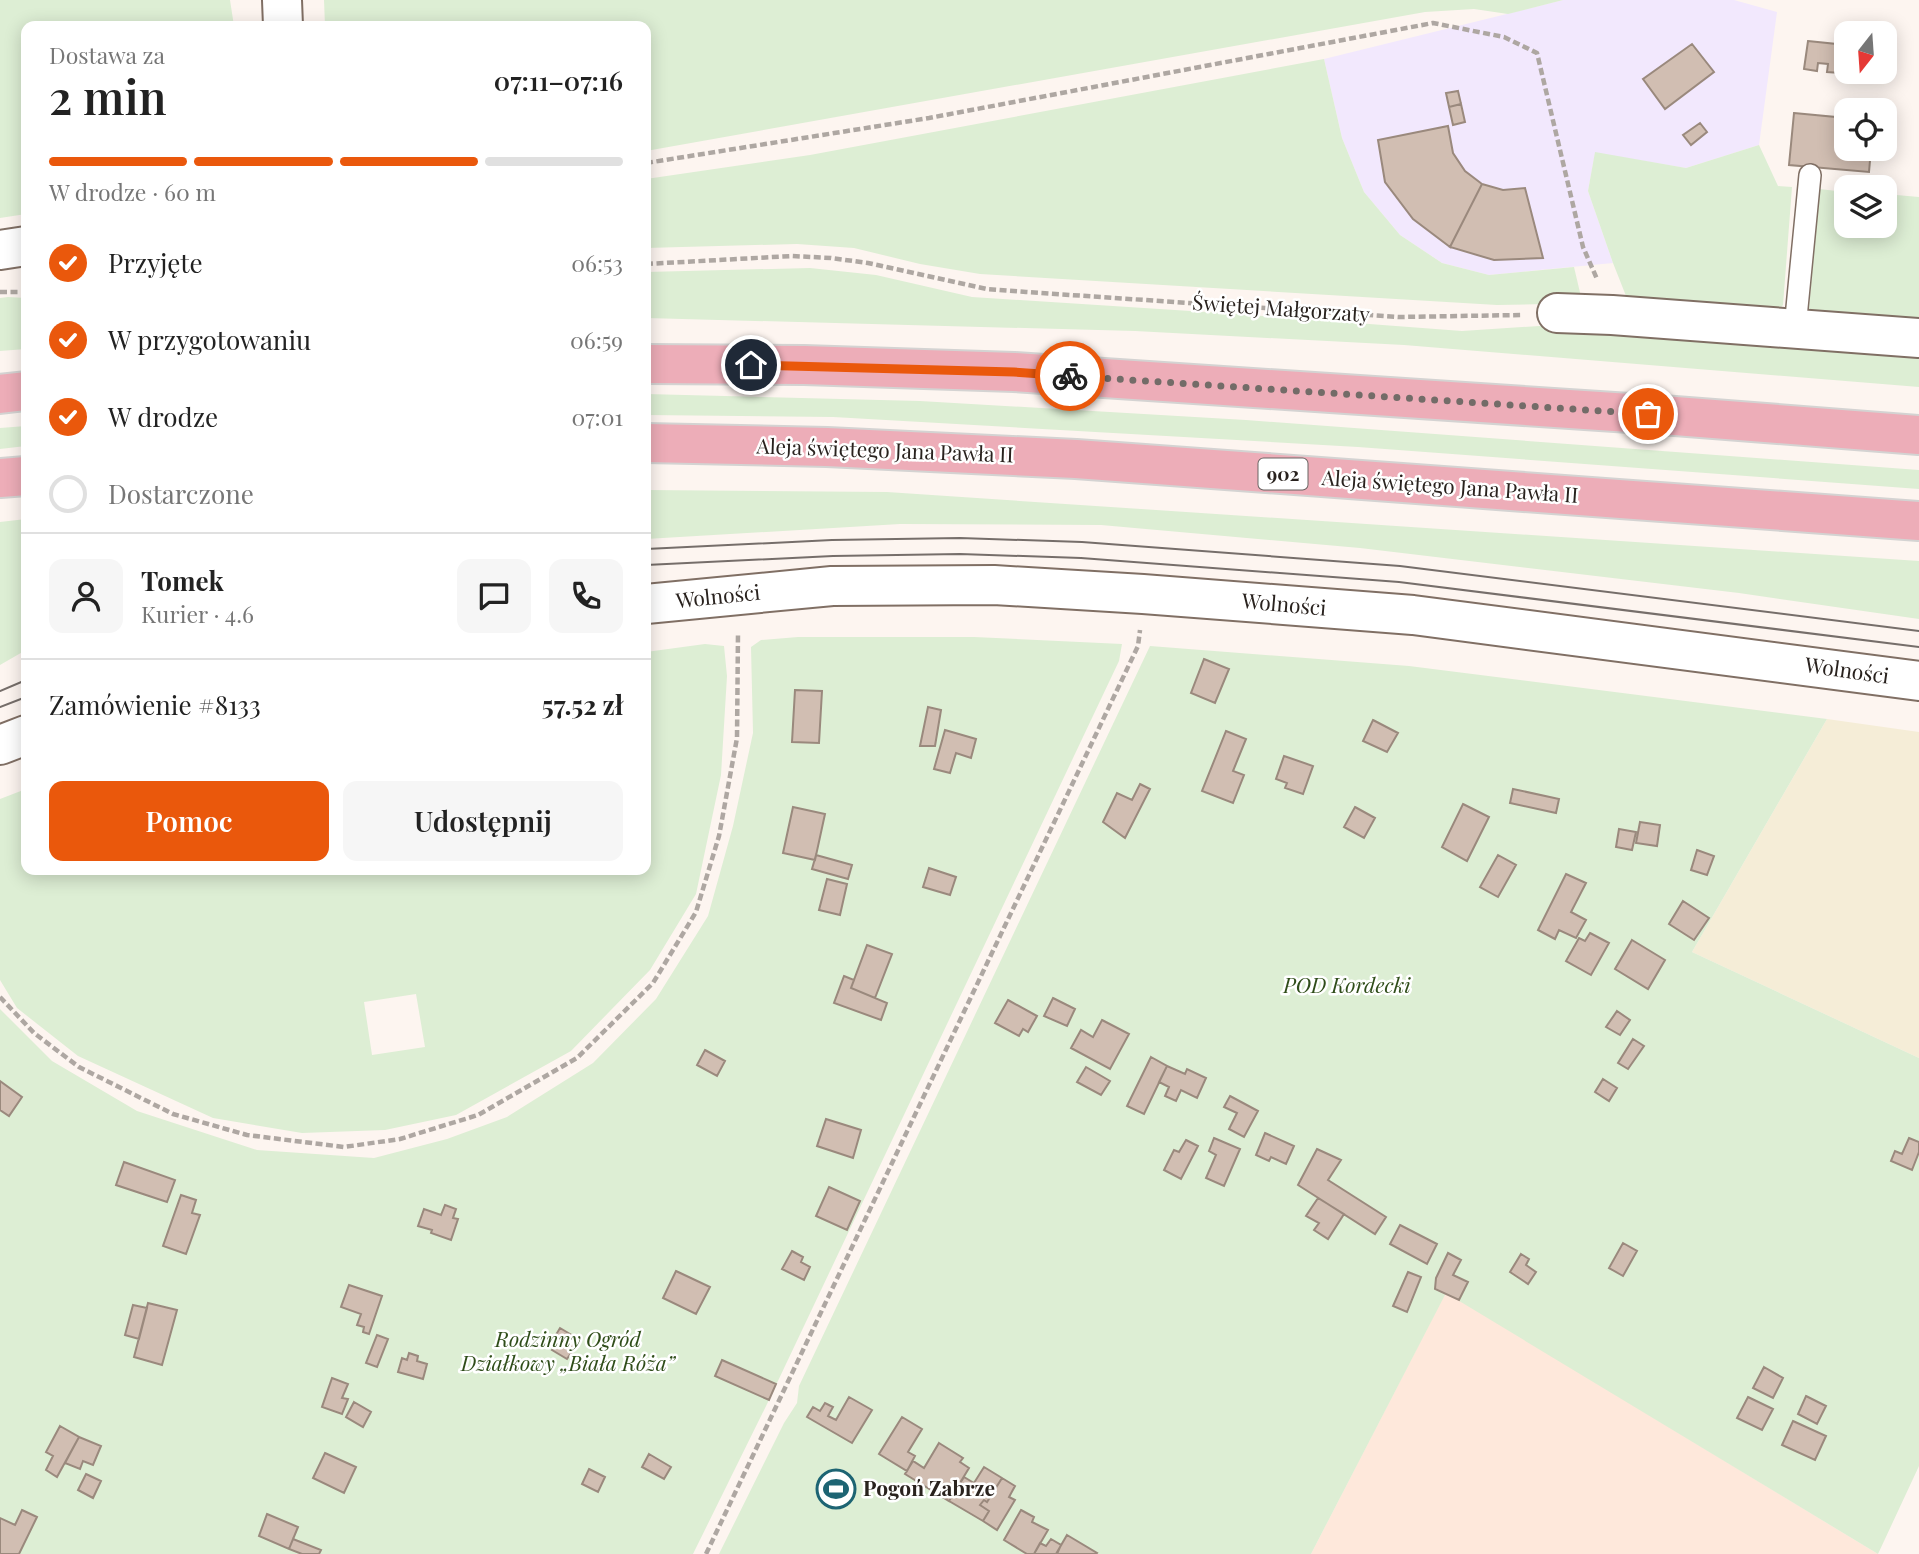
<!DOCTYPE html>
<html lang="pl">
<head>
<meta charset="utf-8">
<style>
  :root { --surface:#fff; --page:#f6f6f6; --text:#222; --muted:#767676; --line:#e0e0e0; --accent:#ea580c }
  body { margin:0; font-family:"Playfair Display",serif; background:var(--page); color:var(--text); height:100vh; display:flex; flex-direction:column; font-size:26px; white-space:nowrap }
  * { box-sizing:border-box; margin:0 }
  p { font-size:23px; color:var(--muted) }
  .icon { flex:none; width:38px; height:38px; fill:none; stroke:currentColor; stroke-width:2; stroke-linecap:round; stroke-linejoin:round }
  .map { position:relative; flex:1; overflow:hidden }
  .sheet { position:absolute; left:21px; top:21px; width:630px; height:854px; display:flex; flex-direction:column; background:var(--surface); border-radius:14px; box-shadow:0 4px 18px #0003 }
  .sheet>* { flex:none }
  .needle { width:46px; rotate:197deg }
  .fabs { position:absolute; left:1834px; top:21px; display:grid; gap:14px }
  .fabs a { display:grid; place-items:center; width:63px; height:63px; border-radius:14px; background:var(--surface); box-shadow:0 4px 18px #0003; font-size:35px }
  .pin { position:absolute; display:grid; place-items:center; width:60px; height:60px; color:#fff; margin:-30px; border:4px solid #fff; border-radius:50%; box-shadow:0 2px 7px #0007 }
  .courier { position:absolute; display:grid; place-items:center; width:70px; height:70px; margin:-35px; border:5px solid #ea580c; border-radius:50%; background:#fff; color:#222; box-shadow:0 2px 9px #0007 }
  .overview em { font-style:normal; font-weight:600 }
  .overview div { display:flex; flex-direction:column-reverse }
  .overview { display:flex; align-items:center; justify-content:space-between; height:119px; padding:0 28px }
  h1 { font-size:46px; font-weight:600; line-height:52px }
  .bar { display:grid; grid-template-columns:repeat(4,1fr); gap:10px 7px; align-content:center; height:84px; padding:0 28px }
  .bar i { height:9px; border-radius:5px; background:var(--line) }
  .bar .on { background:var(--accent) }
  .bar p { grid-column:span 4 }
  .line { display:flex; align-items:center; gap:18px; padding:0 28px; border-top:2px solid var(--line) }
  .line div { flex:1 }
  .round { display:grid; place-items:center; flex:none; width:74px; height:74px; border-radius:14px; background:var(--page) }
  ol { padding:0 28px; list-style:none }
  li { display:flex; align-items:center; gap:21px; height:77px }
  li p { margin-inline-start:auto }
  li .icon { padding:7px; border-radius:50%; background:var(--accent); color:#fff; stroke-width:4 }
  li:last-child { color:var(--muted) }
  li i { width:38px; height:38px; border:4px solid var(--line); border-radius:50% }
  .cta { display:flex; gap:14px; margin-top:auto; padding:14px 28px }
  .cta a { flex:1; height:80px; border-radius:14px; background:var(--accent); color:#fff; font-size:28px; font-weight:600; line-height:80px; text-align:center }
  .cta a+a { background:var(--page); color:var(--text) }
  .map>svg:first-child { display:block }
</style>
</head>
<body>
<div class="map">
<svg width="1919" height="1554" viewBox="0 0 1919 1554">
  <rect width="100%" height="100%" fill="#fdf5f0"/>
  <!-- commercial -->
  <path fill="#f5edd7" d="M1827,719l92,13v326l-227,-106z"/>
  <!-- industrial -->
  <path fill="#f2e8fd" d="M1563,0h171l43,12 -18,133 -73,23 -91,-15 -7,38 25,72 -124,12 -47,-12 -42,-28 -36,-43 -22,-54 -18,-79z"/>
  <!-- built -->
  <path fill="#fee8db" d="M1446,1292l432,262h-567z"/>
  <!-- green -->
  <path fill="#ddeed4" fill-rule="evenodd" d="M0,0h230l4,26h-208v188l-26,4z
    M324,0h1239l-55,14 -34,-5 -49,3 -779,139v-125h-321z
    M1324,59l18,79 22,54 36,43 42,28 47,12 85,-8 8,34 -36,3 -49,1 -517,-31 -60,-10 -66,-16 -57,-4 -151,4v-69l164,-24z
    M1759,145l19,41 14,1 -9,118 -7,8 -148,-12 -15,-38 -25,-72 7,-39 91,16z
    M1819,189l27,3v34h39v-32l34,3v126l-101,-7 -9,-8z
    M810,268l66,7 96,22 265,17 225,17 93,-6 364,26v36l-515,-42 -269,-14 -489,-13v-46z
    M8,297l18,1v51l-26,2v-53z
    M646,394l274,7 326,19 673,50v19l-561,-42 -525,-30 -187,-2z
    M26,426v20l-26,3v-21z
    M646,490l241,2 1032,69v58l-180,-26 -379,-45 -259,-23 -201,-1 -254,15z
    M26,519v131l-26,15v-143z
    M798,637h176l148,7 -3,17 -351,741 -75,152h-693v-545l52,52 85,50 120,39 117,8 73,-19 60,-22 86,-54 63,-64 52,-83 25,-90 20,-93 -2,-86 10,-7z
    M705,644l19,2 3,30 -6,99 -25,119 -46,76 -79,81 -115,64 -71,15 -83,3 -89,-15 -135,-62 -61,-48 -17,-28v-181l26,-10v81h620v-218zM416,994l9,53 -53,8 -8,-53z
    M1150,646l259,20 418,53 -135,233 227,106v408l-41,88 -432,-261 -135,261h-592l65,-131 13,-20 2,-17z"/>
  <!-- building -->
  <path fill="#d1beb2" stroke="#9a897d" stroke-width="2" d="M1808,41l38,4v20l-5,-1 -1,9 -13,-1 1,-8 -10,-1 -1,8 -13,-2z
    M1692,44l22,28 -49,37 -22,-30z
    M1458,91l3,13 -12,3 -3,-14z
    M1461,104l4,18 -12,3 -4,-18z
    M1794,113l52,5v31h25l-2,23 -80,-7z
    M1700,123l7,9 -16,13 -8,-10z
    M1448,126l5,27 12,18 17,13 -32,63 -37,-28 -28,-37 -7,-42z
    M1482,184l21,6 22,-2 18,70 -49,2 -44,-13z
    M1204,659l25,10 -14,34 -24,-10z
    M795,690l27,1 -3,52 -27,-1z
    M928,707l13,3 -6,36h-15z
    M1373,720l25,13 -11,19 -24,-11z
    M945,730l31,9 -5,19 -15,-5 -6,20 -16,-4z
    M1226,731l20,8 -13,32 11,4 -11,28 -31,-12z
    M1284,756l29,10 -10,28 -18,-6 2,-5 -11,-4z
    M1140,784l10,5 -25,49 -22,-16 14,-29 15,7z
    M1513,789l46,10 -3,14 -46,-10z
    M1463,804l26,13 -22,44 -25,-14z
    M793,807l32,7 -10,46 -32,-7z
    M1355,807l20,11 -11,20 -20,-11z
    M1640,822l20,3 -3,21 -21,-3z
    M1619,829l17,3 -4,18 -16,-3z
    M1697,850l17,6 -7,19 -16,-5z
    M816,855l36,10 -4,14 -36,-10z
    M1498,855l18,10 -18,32 -18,-10z
    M929,868l27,9 -6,18 -27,-8z
    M1566,874l20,9 -15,29 15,8 -10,18 -17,-8 -4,9 -17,-9z
    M827,879l20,5 -7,31 -21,-5z
    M1683,901l26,17 -15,22 -25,-16z
    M1590,933l19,10 -18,32 -25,-14 13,-23 6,3z
    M1632,940l33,20 -17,29 -33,-20z
    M867,945l25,9 -17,44 -24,-10z
    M844,976l10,4 -3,8 36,15 -6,17 -47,-17z
    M1053,998l22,11 -8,17 -23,-10z
    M1008,1000l29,16 -9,16 -5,-3 -4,7 -24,-13z
    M1617,1011l13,9 -10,15 -14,-8z
    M1102,1020l27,14 -19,35 -39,-21 10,-18 12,7z
    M1633,1039l11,7 -16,23 -10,-6z
    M705,1050l20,11 -8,15 -20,-11z
    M1151,1057l16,9 -23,48 -17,-8z
    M1167,1066l18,8 2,-5 19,9 -9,20 -16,-8 -5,11 -11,-5 4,-9 -10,-5z
    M1086,1067l24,14 -9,14 -24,-13z
    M1603,1079l14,9 -8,13 -14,-9z
    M0,1081l22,16 -13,19 -9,-6z
    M1230,1096l28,15 -14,26 -15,-8 8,-16 -13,-6z
    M826,1119l35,11 -8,28 -36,-12z
    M1265,1133l29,13 -8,18 -15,-7 -2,4 -13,-6z
    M1214,1138l26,11 -16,37 -18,-8 10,-23 -7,-4z
    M1909,1138l10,4v10l-7,18 -21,-9 4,-10 7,3z
    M1186,1140l12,6 -17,33 -17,-9 10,-20 5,2z
    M1317,1149l24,11 -13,20 58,37 -11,17 -77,-49z
    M124,1162l51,18 -8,22 -51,-17z
    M829,1187l31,14 -13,29 -31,-14z
    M181,1195l15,5 -4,13 8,2 -14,39 -23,-8z
    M1318,1198l26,16 -16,25 -14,-9 5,-7 -13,-7z
    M445,1205l11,4 -3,9 5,1 -7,21 -20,-7 1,-3 -14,-4 6,-17 17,6z
    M1400,1225l37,19 -10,20 -37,-20z
    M1623,1243l14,8 -14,25 -14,-8z
    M792,1251l11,6 -2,5 9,5 -6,13 -22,-11z
    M1448,1253l13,7 -8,15 15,7 -9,18 -24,-11 1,-11z
    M1521,1254l8,5 -3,6 10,7 -8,12 -18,-12z
    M676,1271l34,16 -14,27 -33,-16z
    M1408,1272l13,5 -14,35 -14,-6z
    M349,1285l33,11 -13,38 -6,-2 1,-5 -7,-2 4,-11 -20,-7z
    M148,1303l29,7 -15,55 -28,-8z
    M133,1305l14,3 -8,31 -14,-4z
    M560,1328l20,12 -13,19 -15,-9 3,-4 -4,-3z
    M377,1335l11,4 -11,28 -11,-4z
    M409,1353l9,3 -1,5 10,3 -4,15 -25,-7 4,-14 5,2z
    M722,1360l54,24 -7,16 -54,-24z
    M1764,1367l19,11 -10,20 -20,-10z
    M332,1378l16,6 -6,14 6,1 -6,15 -20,-7z
    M1806,1396l20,10 -9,18 -19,-10z
    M849,1397l23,13 -20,33 -45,-26 6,-10 7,4 5,-8 8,4 -5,9 8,4z
    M1748,1397l25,12 -11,21 -25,-12z
    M354,1402l17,10 -8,15 -17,-10z
    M902,1417l20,12 -14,23 7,4 -8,15 -28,-17z
    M1793,1421l33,15 -11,24 -33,-15z
    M60,1426l19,11 -22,40 -11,-7 7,-14 -7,-4z
    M79,1437l22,9 -8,19 -10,-4 -3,8 -15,-6z
    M939,1443l24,15 -3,4 9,6 -20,33 -44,-27 8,-13 11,7z
    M325,1453l31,14 -12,26 -31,-15z
    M649,1454l22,13 -7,12 -22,-12z
    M984,1467l18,11 -15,24 -3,-2 -4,5 9,6 -6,10 -34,-20 15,-24 10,6z
    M589,1469l16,8 -7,15 -16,-8z
    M86,1474l15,7 -8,17 -15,-8z
    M1002,1478l13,8 -6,11 6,3 -18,30 -14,-9 6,-10 -9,-6 4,-5 3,2z
    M22,1510l15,7 -18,37h-19v-36l15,7z
    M1021,1510l13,7 -2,5 16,8 -14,24h-7l-23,-14z
    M267,1514l31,13 -9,22 -30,-13z
    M1067,1535l30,18 -1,1h-40z
    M293,1539l28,11 -2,4h-17l-13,-5z
    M1051,1539l10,6 -4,9h-23l6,-11 6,3z"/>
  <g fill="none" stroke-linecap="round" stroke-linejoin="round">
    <defs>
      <path id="lane" d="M1795,328l15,-153"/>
      <path id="street" d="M282,0l1,26
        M0,250l26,-4
        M1557,313l55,2 307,23"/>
      <path id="secondary" d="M646,604l186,-18 162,-1 149,9 270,21 506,66
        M0,745l26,-10"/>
      <path id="primary" d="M646,364l158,1 210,7 661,44 244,19
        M0,394l26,-3
        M646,443l181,4 249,12 843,62
        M0,478l26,-2"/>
    </defs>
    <!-- lane casing -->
    <use href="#lane" stroke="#806f64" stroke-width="24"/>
    <!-- street casing -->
    <use href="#street" stroke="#806f64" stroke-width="42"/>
    <!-- secondary casing -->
    <use href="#secondary" stroke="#806f64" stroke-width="42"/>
    <!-- primary casing -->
    <use href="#primary" stroke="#d4d3d2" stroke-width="42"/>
    <!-- path -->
    <path stroke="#aea7a2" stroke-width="4.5" stroke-dasharray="7 3.5" stroke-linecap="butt" d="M646,163l283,-45 504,-95 71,14 33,16 46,194 14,32
      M646,264l146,-8 39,2 37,5 119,26 39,3 372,25 123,-2
      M0,292h26
      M0,997l34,36 45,34 94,47 74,21 97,12 56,-8 78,-24 99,-57 76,-75 43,-71 23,-76 18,-98 1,-105
      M706,1554l432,-908 2,-16"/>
    <!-- lane -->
    <use href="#lane" stroke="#fff" stroke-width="21"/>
    <!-- street -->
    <use href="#street" stroke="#fff" stroke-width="38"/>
    <!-- secondary -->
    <use href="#secondary" stroke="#fff" stroke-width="38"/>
    <!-- primary -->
    <use href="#primary" stroke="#edadb8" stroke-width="38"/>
    <!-- tram -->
    <path stroke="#766e6a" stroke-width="2" d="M646,549l186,-9 128,-2 122,4 318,24 519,65
      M646,565l187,-9 127,-2 121,4 318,24 520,65
      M0,691l26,-11
      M0,707l26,-10"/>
  </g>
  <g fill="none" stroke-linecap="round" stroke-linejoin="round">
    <!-- done -->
    <path stroke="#736c68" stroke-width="7" stroke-dasharray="0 12.6" d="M1070,376l578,38"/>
    <!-- route -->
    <path stroke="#ea580c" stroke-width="9" d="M751,365l263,7 56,4"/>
  </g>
  <!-- icons -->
  <defs>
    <symbol id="stadium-ring" viewBox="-11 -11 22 22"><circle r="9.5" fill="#fff" stroke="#1d6473" stroke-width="1.5"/><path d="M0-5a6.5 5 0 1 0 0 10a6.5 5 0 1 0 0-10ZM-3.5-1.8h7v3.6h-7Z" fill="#1d6473"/></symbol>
  </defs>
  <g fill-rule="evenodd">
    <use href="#stadium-ring" x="814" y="1467" width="44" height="44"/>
  </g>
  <g text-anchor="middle" stroke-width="5" stroke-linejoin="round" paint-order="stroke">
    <!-- shield labels -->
    <rect fill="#fff" stroke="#696462" stroke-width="2" x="1258.5" y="458.5" width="49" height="31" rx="5"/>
    <g font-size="19" font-weight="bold" fill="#29221e">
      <text x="1283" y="481">902</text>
    </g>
    <!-- street labels -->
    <g font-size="21" fill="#29221e" stroke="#fff">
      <text transform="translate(1281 309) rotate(4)" y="7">Świętej Małgorzaty</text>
      <text transform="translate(885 451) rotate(2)" y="7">Aleja świętego Jana Pawła II</text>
      <text transform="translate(1450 487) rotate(4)" y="7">Aleja świętego Jana Pawła II</text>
      <text transform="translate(718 597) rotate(-6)" y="7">Wolności</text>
      <text transform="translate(1284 605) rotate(5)" y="7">Wolności</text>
      <text transform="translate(1847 671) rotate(8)" y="7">Wolności</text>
    </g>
    <!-- park labels -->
    <g font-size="21" font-style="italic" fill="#2f4d19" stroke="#fff">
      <text x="1347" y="993">POD Kordecki</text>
      <text x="568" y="1347">Rodzinny Ogród<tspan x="568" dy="24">Działkowy „Biała Róża”</tspan></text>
    </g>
    <!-- poi labels -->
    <g font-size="21" font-weight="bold" fill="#29221e" stroke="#fff" text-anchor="start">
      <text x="863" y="1496">Pogoń Zabrze</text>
    </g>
  </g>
</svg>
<div class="fabs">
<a><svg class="needle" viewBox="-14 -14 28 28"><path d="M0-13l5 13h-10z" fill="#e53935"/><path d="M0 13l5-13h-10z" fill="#767676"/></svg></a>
<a><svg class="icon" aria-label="locate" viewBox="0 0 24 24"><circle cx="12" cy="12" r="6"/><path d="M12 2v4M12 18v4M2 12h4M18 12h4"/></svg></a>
<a><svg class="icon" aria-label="layers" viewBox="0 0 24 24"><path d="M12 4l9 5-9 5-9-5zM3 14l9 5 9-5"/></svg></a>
</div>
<div class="pin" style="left:1648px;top:414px;background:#ea580c"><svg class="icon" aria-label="bag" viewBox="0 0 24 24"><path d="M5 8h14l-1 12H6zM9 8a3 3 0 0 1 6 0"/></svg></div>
<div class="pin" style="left:751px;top:365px;background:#1f2937"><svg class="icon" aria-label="home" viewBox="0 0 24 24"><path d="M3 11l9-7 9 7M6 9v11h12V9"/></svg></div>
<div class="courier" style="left:1070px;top:376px"><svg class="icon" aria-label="bike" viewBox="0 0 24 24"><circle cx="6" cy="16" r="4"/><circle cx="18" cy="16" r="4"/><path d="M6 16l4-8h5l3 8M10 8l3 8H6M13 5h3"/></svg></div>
<section class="sheet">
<div class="overview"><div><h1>2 min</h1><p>Dostawa za</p></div><em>07:11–07:16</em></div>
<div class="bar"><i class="on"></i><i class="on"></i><i class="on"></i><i></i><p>W drodze · 60 m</p></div>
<ol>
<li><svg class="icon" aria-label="check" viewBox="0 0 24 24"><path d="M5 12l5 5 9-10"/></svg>Przyjęte<p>06:53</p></li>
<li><svg class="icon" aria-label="check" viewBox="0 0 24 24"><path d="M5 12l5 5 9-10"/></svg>W przygotowaniu<p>06:59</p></li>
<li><svg class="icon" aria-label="check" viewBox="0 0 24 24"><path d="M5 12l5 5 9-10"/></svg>W drodze<p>07:01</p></li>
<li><i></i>Dostarczone</li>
</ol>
<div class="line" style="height:126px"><a class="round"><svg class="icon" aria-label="person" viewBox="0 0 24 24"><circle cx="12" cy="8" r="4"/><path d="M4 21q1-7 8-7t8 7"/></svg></a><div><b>Tomek</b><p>Kurier · 4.6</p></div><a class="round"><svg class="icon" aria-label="chat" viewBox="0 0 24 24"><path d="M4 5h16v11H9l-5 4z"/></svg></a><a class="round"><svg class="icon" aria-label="phone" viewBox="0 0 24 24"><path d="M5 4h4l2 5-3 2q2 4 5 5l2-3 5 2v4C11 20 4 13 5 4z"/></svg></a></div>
<div class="line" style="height:91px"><div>Zamówienie #8133</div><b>57.52 zł</b></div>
<div class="cta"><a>Pomoc</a><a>Udostępnij</a></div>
</section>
</div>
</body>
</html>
